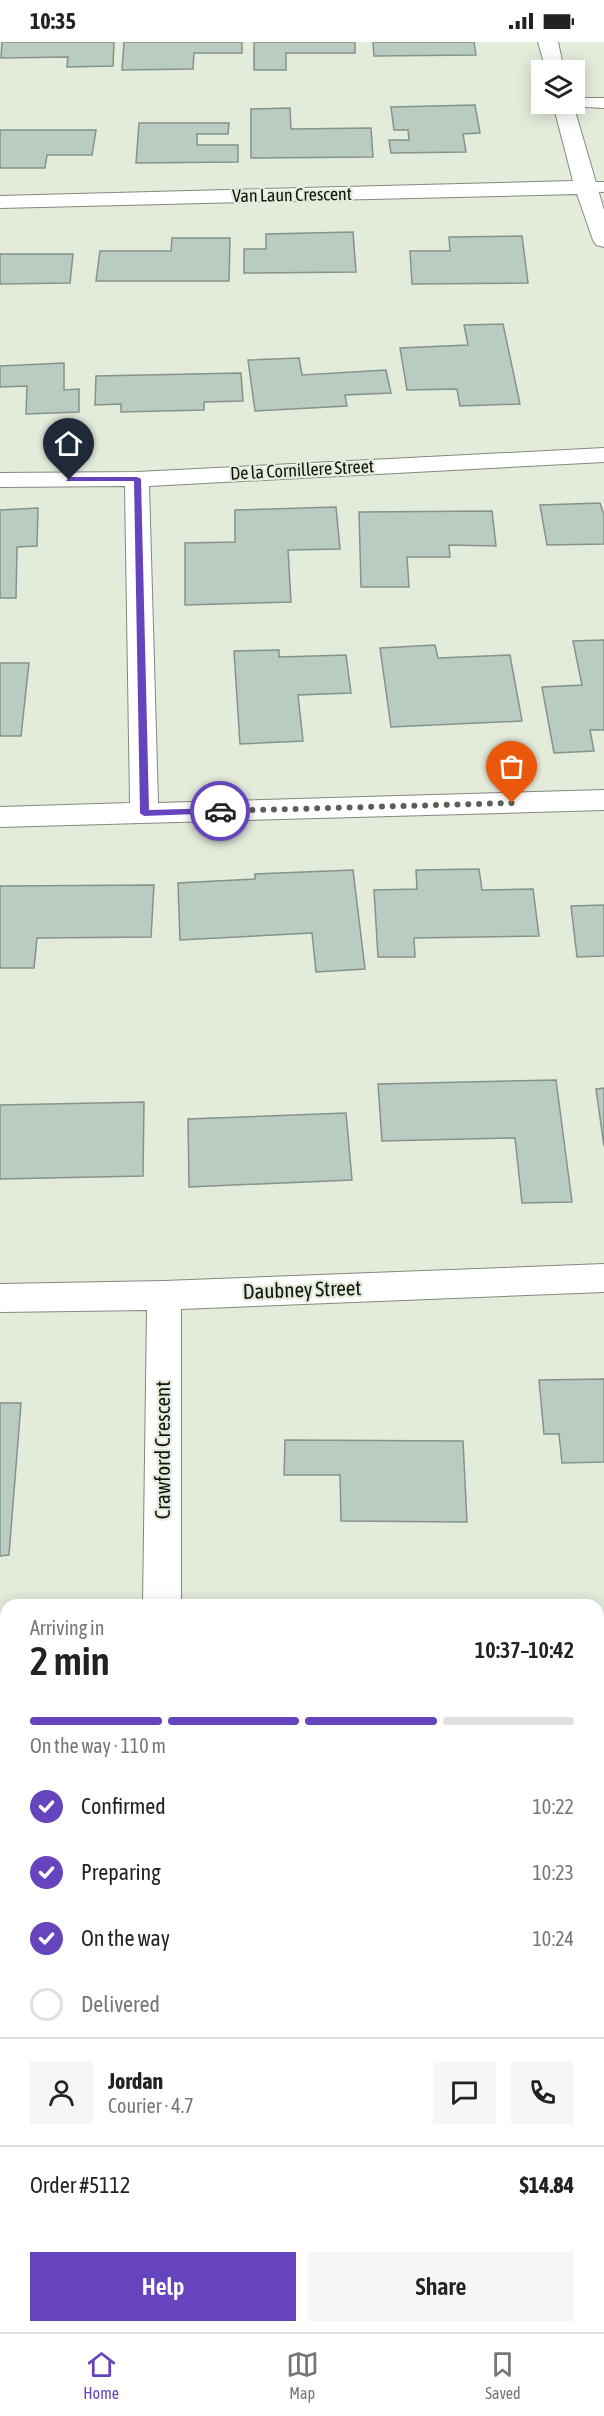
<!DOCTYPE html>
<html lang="en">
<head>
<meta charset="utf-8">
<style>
  :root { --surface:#fff; --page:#f6f6f6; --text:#222; --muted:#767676; --line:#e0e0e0; --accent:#6644bd }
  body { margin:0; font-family:"Asap Condensed",sans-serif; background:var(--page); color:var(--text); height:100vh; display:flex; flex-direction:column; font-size:22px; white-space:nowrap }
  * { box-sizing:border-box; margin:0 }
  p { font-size:20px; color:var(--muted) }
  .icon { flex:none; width:33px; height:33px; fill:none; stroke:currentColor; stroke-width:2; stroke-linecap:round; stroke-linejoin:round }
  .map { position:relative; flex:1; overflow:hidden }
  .sheet { position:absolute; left:0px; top:1557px; width:604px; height:734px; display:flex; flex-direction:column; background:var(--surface); border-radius:18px 18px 0 0; box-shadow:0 3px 15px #0003 }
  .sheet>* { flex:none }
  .tools { position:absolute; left:531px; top:18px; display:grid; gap:12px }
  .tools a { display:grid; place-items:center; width:54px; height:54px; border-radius:0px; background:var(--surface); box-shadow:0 3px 15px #0003; font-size:30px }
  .pin { position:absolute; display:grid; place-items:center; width:51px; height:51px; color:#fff; margin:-62px -26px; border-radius:50% 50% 50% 0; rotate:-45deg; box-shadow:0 0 6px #0007 }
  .pin .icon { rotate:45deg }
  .courier { position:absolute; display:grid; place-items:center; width:60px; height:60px; margin:-30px; border:4px solid #6644bd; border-radius:50%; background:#fff; color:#222; box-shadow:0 2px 8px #0007 }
  .head em { font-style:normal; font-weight:600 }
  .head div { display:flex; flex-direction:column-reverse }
  .head { display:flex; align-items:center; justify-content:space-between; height:102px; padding:0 30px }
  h1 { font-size:39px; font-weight:600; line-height:45px }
  .bar { display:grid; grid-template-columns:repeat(4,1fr); gap:9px 6px; align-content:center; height:72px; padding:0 30px }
  .bar i { height:8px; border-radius:4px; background:var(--line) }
  .bar .selected { background:var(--accent) }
  .bar p { grid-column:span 4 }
  .line { display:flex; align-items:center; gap:15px; padding:0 30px; border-top:2px solid var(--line) }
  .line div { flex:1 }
  .round { display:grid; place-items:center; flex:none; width:63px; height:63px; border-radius:0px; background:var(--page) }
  ol { padding:0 30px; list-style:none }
  li { display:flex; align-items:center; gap:18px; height:66px }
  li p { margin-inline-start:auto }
  li .icon { padding:6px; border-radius:50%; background:var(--accent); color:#fff; stroke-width:4 }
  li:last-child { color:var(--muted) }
  li i { width:33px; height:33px; border:3px solid var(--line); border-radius:50% }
  .button { display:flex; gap:12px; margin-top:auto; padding:12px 30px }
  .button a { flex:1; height:69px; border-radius:0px; background:var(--accent); color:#fff; font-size:24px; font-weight:600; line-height:69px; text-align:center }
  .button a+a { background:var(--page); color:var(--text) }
  .status { display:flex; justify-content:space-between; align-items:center; height:42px; padding:0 30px; background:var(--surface); direction:ltr }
  .status svg { height:16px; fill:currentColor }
  .menu { display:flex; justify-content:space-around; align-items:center; height:84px; border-top:2px solid var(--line); background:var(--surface); font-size:16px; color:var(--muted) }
  .menu a { display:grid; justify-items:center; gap:3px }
  .menu .selected { color:var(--accent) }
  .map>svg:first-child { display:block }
</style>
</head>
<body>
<div class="status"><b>10:35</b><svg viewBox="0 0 49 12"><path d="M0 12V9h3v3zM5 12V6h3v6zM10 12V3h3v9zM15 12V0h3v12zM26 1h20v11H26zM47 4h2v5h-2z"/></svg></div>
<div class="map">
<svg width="604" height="2290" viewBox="0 0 604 2290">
  <rect width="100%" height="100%" fill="#e3ebdb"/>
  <!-- building -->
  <path fill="#bacbc2" stroke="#84948b" stroke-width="1.5" d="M2,0h112l-1,24 -46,1 1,-10 -67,1z
    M124,0h118v11h-48l-1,16 -71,1z
    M254,0h101v11h-69v17h-32z
    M373,0h101l2,13 -102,1z
    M475,63l5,28 -17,1 3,18 -75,1 -2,-13h20l-1,-10h-14l-3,-23z
    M290,66l1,21 80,-1 2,29 -122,1v-49z
    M139,81h90l-1,11h-31v11h41v17l-102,1z
    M0,88h96l-4,25h-45l-2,13h-45z
    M353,190l3,40 -112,1v-24h22v-15z
    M522,194l6,47 -116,1 -2,-33h40l-1,-14z
    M172,196h58l-1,43h-133l4,-30h71z
    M0,212h73l-3,29 -70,1z
    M503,282l17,80 -60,2 -3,-17 -50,1 -7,-42 68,-3 -4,-20z
    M299,316l3,17 84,-5 5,23 -46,2 2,11 -92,5 -7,-51z
    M64,321v27l15,-1v23l-53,2 1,-28 -27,1v-21z
    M241,331l2,28 -39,1v8l-83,2v-8l-26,1 1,-29z
    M600,461l4,12v29l-57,1 -7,-40z
    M336,465l4,42 -52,1 3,52 -106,3v-62l50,-1v-32z
    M38,466l-1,38 -20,1 -1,51h-16v-88z
    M492,469l4,35 -47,-1 1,12h-43l2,30h-48l-2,-75z
    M604,598v90h-14l4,21 -40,2 -12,-66 40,-2 -9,-44z
    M435,603l3,13 72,-3 12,66 -131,6 -11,-79z
    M279,608v7l67,-2 5,38 -53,2 5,46 -63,3 -6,-93z
    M0,621h29l-8,73h-21z
    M479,827l3,21 51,-1 6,47 -125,2 1,19h-37l-4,-67 43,-1 -1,-19z
    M353,828l12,99 -49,3 -4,-39 -132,7 -2,-57 77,-4v-5z
    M154,843l-3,52 -114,1 -3,30h-34v-82z
    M604,863v51l-27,1 -6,-51z
    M556,1038l16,122 -50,1 -7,-65 -133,3 -4,-57z
    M604,1046v58l-8,-57z
    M144,1060l-1,74 -143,3v-74z
    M346,1071l6,67 -163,7 -1,-68z
    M604,1337v83l-42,1 -3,-29h-15l-5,-54z
    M0,1361h21l-12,152 -9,1z
    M285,1398l178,1 4,81 -126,-1 -1,-46h-56z
    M598,1578h6v103l-6,-1z
    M0,1661h6v113h-6z
    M6,1883v112h-6v-111z
    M323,2284h117l1,6h-118z"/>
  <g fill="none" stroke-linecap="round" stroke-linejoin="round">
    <defs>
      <path id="lane" d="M574,56h30v10l-36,-2 -2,-2h8z
        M585,140h19v10l-25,-1 -3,-4 3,-4z"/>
      <path id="street" d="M538,0h20l6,28h-18z
        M553,62h20l31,106v37l-8,-2 -3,-5 -16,-46 -577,14v-12l573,-15z
        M604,406v14l-455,24 9,317 446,-13v20l-604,17v-20l130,-4 -5,-317 -125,1v-14l137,-1z
        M604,1222v28l-423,17v296h-38l4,-295 -147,2v-28l164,-3z
        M136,2284h46v6h-46z"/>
    </defs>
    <!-- lane casing -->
    <use href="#lane" stroke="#838a7c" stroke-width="2"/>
    <!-- street casing -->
    <use href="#street" stroke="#838a7c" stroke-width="2"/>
    <!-- lane -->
    <use href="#lane" fill="#fff" fill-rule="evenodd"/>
    <!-- street -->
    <use href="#street" fill="#fff" fill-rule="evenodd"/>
  </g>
  <!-- route -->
  <path fill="#6644bd" d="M69,435h68l4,2 8,331 71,-2 4,3 -1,2 -79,3 -4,-3 -6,-332h-68z"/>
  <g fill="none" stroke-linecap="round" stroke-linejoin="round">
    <!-- done -->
    <path stroke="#5b6056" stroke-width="6" stroke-dasharray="0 10.8" d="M220,769l292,-8"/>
  </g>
  <g text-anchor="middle" stroke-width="4.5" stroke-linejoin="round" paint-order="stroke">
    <!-- far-street labels -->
    <g font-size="18" fill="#12150f" stroke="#e3ebdb">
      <text transform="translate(292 153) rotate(-1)" y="6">Van Laun Crescent</text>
      <text transform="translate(302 428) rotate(-3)" y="6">De la Cornillere Street</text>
    </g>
    <!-- street labels -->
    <g font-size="21" fill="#12150f" stroke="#e3ebdb">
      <text transform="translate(302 1248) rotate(-2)" y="7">Daubney Street</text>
      <text transform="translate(163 1408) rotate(-90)" y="7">Crawford Crescent</text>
    </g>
  </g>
</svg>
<div class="tools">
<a><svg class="icon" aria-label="layers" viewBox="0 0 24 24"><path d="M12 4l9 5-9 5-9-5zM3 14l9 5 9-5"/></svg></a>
</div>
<div class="pin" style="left:512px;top:761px;background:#ea580c"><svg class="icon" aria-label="bag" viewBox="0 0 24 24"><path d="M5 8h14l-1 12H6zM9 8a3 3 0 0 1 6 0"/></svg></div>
<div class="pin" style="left:69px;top:438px;background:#1f2937"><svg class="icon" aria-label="home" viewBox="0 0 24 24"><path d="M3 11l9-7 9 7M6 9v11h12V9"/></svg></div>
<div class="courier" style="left:220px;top:769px"><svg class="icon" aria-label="car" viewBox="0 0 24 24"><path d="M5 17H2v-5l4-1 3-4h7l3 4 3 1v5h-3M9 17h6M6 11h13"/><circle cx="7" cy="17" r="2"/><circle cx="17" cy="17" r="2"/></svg></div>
<section class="sheet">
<div class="head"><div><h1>2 min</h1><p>Arriving in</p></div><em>10:37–10:42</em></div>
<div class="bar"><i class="selected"></i><i class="selected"></i><i class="selected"></i><i></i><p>On the way · 110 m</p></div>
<ol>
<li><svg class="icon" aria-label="check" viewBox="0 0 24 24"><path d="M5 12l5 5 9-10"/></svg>Confirmed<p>10:22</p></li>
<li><svg class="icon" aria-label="check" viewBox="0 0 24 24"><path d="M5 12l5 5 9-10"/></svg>Preparing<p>10:23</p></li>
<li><svg class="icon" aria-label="check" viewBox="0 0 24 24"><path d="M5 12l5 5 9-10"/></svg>On the way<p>10:24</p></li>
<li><i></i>Delivered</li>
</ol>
<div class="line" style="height:108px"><a class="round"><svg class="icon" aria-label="person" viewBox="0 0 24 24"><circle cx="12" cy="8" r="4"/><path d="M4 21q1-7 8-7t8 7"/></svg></a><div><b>Jordan</b><p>Courier · 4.7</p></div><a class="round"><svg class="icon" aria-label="chat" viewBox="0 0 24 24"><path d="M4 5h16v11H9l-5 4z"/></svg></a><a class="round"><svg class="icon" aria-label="phone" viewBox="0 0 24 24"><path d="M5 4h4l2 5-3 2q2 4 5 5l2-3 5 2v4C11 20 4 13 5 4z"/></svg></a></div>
<div class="line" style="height:78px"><div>Order #5112</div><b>$14.84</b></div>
<div class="button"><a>Help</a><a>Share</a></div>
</section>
</div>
<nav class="menu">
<a class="selected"><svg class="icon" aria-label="home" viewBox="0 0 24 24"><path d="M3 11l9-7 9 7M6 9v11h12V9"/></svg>Home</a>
<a><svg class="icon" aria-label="map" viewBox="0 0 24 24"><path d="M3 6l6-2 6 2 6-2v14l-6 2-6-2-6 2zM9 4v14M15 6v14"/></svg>Map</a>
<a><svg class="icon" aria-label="saved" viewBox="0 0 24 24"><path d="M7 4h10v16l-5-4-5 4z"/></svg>Saved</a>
</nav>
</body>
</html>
